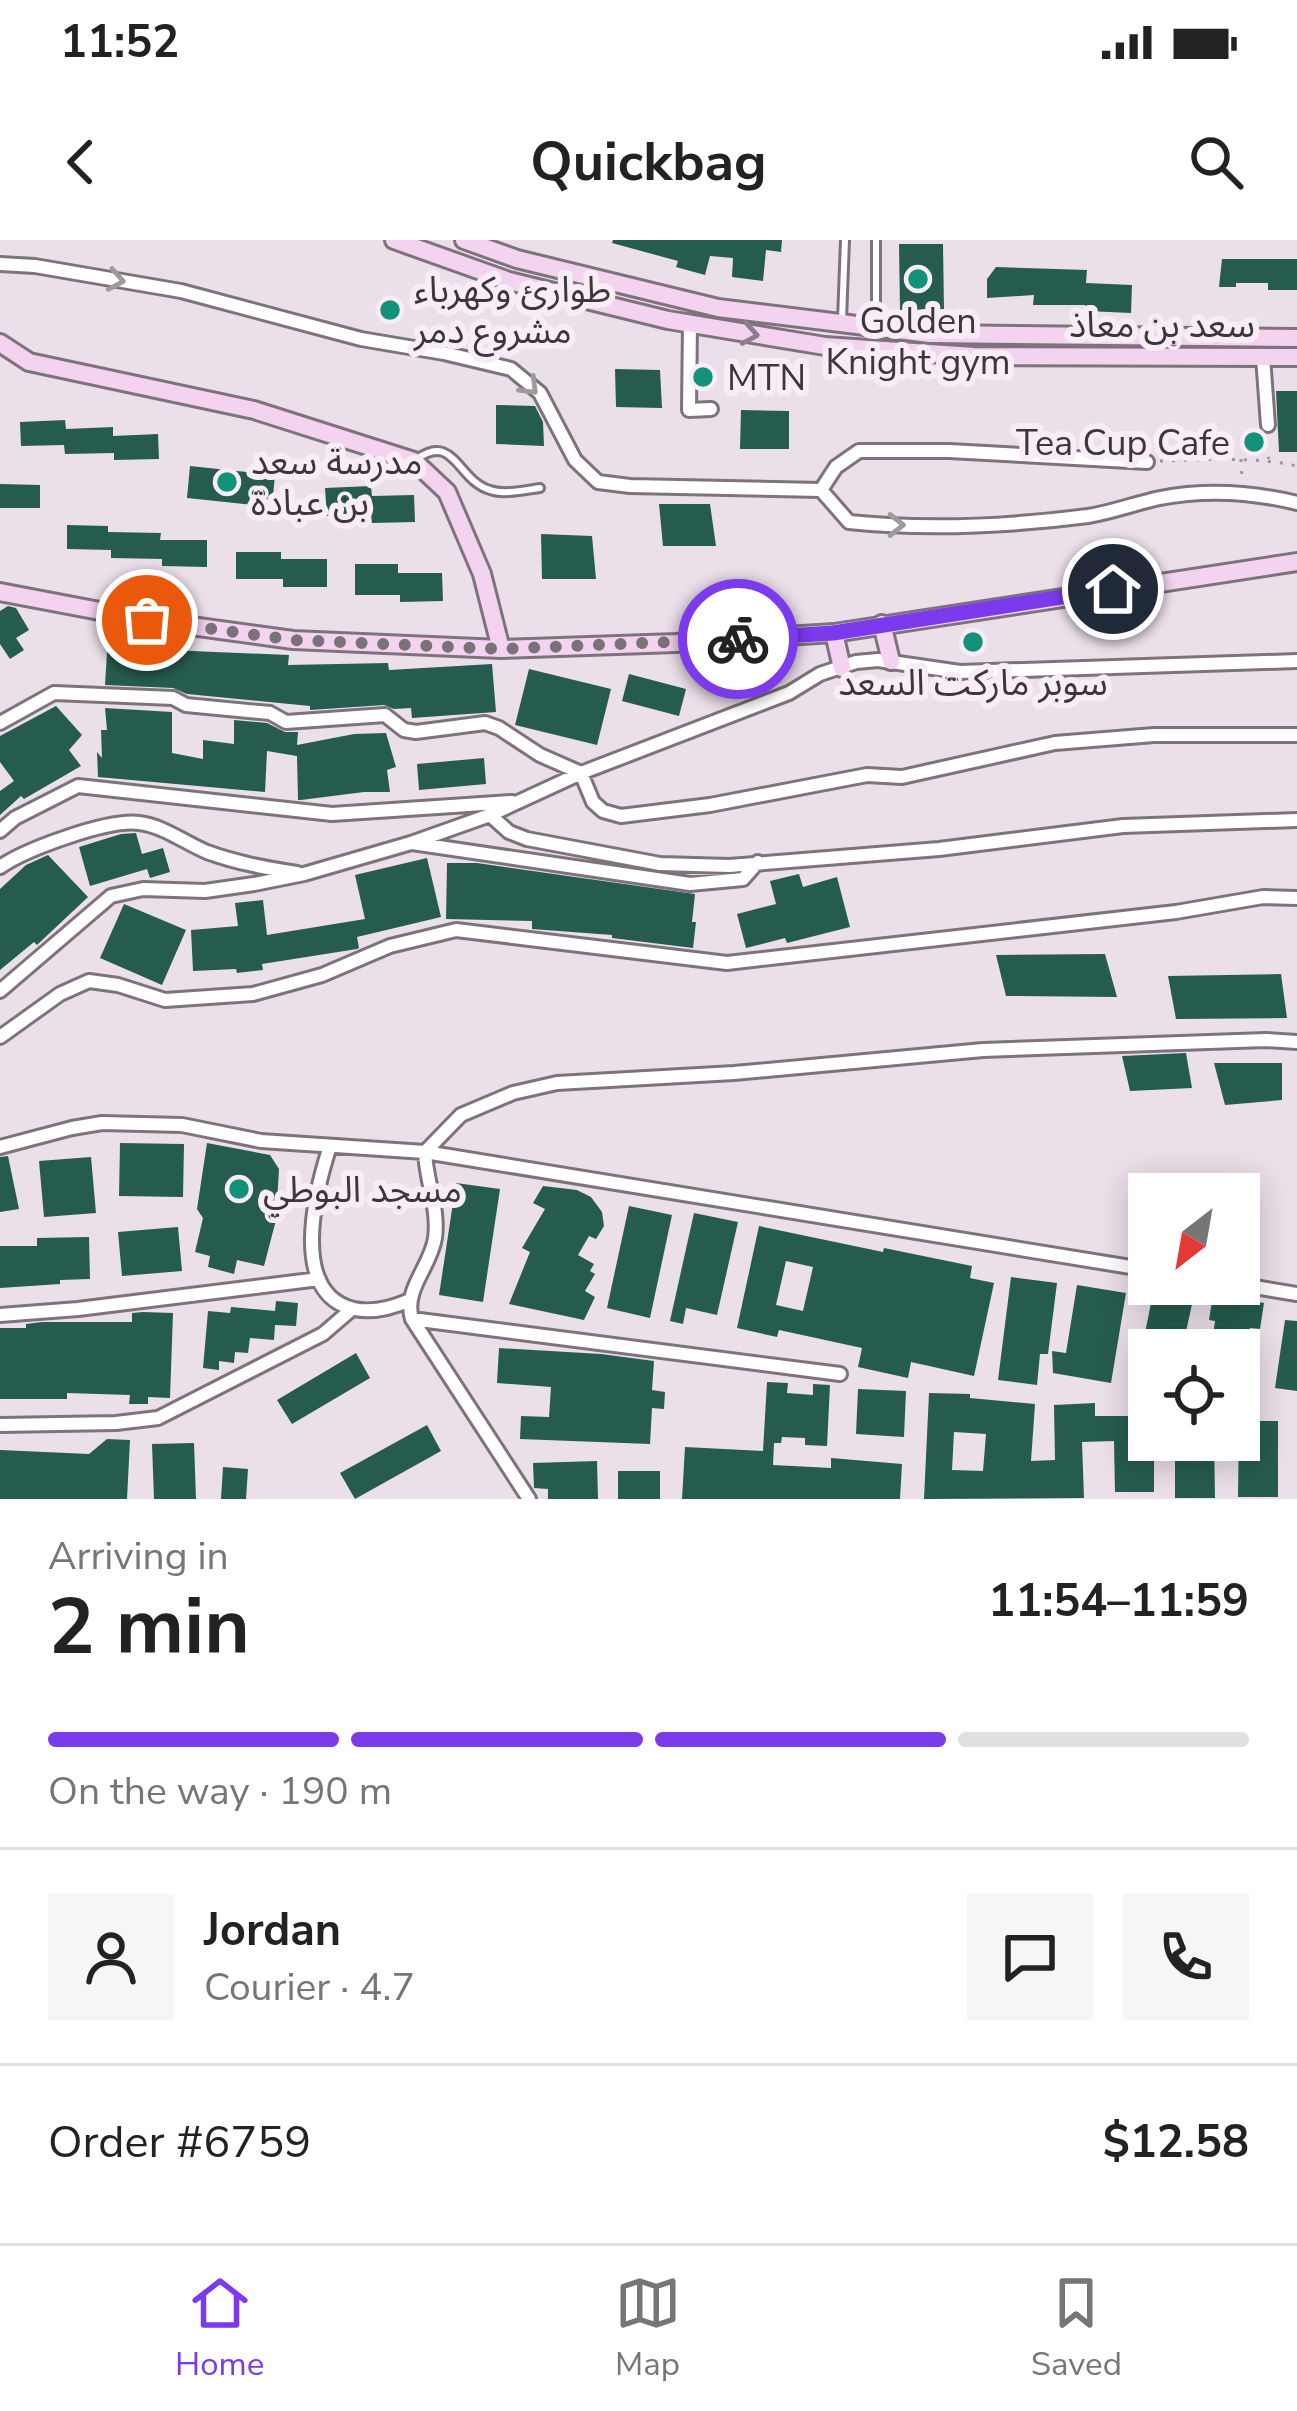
<!DOCTYPE html>
<html lang="en">
<head>
<meta charset="utf-8">
<style>
  :root { --surface:#fff; --page:#f6f6f6; --text:#222; --muted:#767676; --line:#e0e0e0; --accent:#7c3aed }
  body { margin:0; font-family:"Nunito Sans","Noto Sans Arabic",sans-serif; background:var(--page); color:var(--text); height:100vh; display:flex; flex-direction:column; font-size:45px; white-space:nowrap }
  * { box-sizing:border-box; margin:0 }
  p { font-size:39px; color:var(--muted) }
  .icon { flex:none; width:66px; height:66px; fill:none; stroke:currentColor; stroke-width:2; stroke-linecap:round; stroke-linejoin:round }
  .map { position:relative; height:1259px; overflow:hidden }
  .side { display:flex; flex-direction:column; background:var(--surface); flex:1 }
  .side>* { flex:none }
  .needle { width:78px; rotate:211deg }
  .fabs { position:absolute; left:1128px; top:933px; display:grid; gap:24px }
  .fabs a { display:grid; place-items:center; width:132px; height:132px; border-radius:0px; background:var(--surface); box-shadow:0 6px 30px #0003; font-size:60px }
  .pin { position:absolute; display:grid; place-items:center; width:102px; height:102px; color:#fff; margin:-51px; border:6px solid #fff; border-radius:50%; box-shadow:0 3px 12px #0007 }
  .courier { position:absolute; display:grid; place-items:center; width:120px; height:120px; margin:-60px; border:9px solid #7c3aed; border-radius:50%; background:#fff; color:#222; box-shadow:0 3px 15px #0007 }
  .summary em { font-style:normal; font-weight:700 }
  .summary div { display:flex; flex-direction:column-reverse }
  .summary { display:flex; align-items:center; justify-content:space-between; height:204px; padding:0 48px }
  h1 { font-size:78px; font-weight:700; line-height:90px }
  .bar { display:grid; grid-template-columns:repeat(4,1fr); gap:18px 12px; align-content:center; height:144px; padding:0 48px }
  .bar i { height:15px; border-radius:9px; background:var(--line) }
  .bar .active { background:var(--accent) }
  .bar p { grid-column:span 4 }
  .line { display:flex; align-items:center; gap:30px; padding:0 48px; border-top:3px solid var(--line) }
  .line div { flex:1 }
  .round { display:grid; place-items:center; flex:none; width:126px; height:126px; border-radius:0px; background:var(--page) }
  .status { display:flex; justify-content:space-between; align-items:center; height:84px; padding:0 60px; background:var(--surface); direction:ltr }
  .status svg { height:33px; fill:currentColor }
  header { display:flex; justify-content:space-between; align-items:center; height:156px; padding:0 48px; background:var(--surface); font-size:54px; font-weight:700 }
  .tab-bar { display:flex; justify-content:space-around; align-items:center; height:168px; border-top:3px solid var(--line); background:var(--surface); font-size:33px; color:var(--muted) }
  .tab-bar a { display:grid; justify-items:center; gap:6px }
  .tab-bar .active { color:var(--accent) }
  .map>svg:first-child { display:block }
</style>
</head>
<body>
<div class="status"><b>11:52</b><svg viewBox="0 0 49 12"><path d="M0 12V9h3v3zM5 12V6h3v6zM10 12V3h3v9zM15 12V0h3v12zM26 1h20v11H26zM47 4h2v5h-2z"/></svg></div>
<header><svg class="icon" aria-label="back" viewBox="0 0 24 24"><path d="M15 5l-7 7 7 7"/></svg>Quickbag<svg class="icon" aria-label="search" viewBox="0 0 24 24"><circle cx="10" cy="10" r="6"/><path d="M15 15l6 6"/></svg></header>
<div class="map">
<svg width="1297" height="1259" viewBox="0 0 1297 1259">
  <rect width="100%" height="100%" fill="#ebdfe9"/>
  <!-- building -->
  <path fill="#265c4f" fill-rule="evenodd" d="M613,0h169l-1,12 -15,-2 -3,31 -31,-4 1,-19 -23,-2 -5,19 -29,-8 2,-6 -66,-18z
    M899,4h44l1,65 -44,1z
    M1222,19h75v31h-29v-7h-32v4h-17z
    M996,27l91,3 -1,13 46,2 -1,28 -44,-2 -2,-6h-52l1,-10 -47,3v-19z
    M615,129l45,1 2,38 -46,-1z
    M1276,151h21v61h-18z
    M496,165l39,1 8,16 1,24 -48,-2z
    M741,170l48,1v38h-49z
    M65,180l1,9 47,-2v9l45,-2 1,25 -45,1v-7l-49,1 -1,-9 -43,1 -1,-24z
    M190,226l85,9 -3,32 -85,-9z
    M0,244l40,1v23h-40z
    M371,246l1,10 42,-1 1,27 -43,1 -1,-9 -44,2 -2,-28z
    M659,264h51l6,42h-53z
    M67,285l41,1v6l53,1 -1,7h47v27l-45,-1v-7l-51,-1v-8l-44,-1z
    M541,294l51,2 4,43h-54z
    M236,312h45v7h46v28h-44v-8h-47z
    M355,324h43v9h44l1,28 -43,1v-7h-45z
    M8,366l8,2 13,22 -13,8 8,12 -14,9 -10,-15v-33z
    M108,397l38,2 -1,10 144,6 -1,10 100,-2 1,7 103,-6 4,48 -84,6 -1,-10 -17,1 -10,-4 -74,5v-4l-123,-12 -14,-6 -68,-3z
    M529,429l82,20 -14,56 -82,-20z
    M629,434l57,15 -7,27 -57,-15z
    M56,466l26,29 -13,15 12,16 -57,33 -3,-3 -21,19v-24l14,-10 -14,-19v-26z
    M105,468l67,4v41l31,6v-19l31,4v-24l33,3 18,9h13l-1,13 57,-11 32,-1 10,34 -9,3 3,22h-26l-63,8h-3l-1,-44 -30,-5 -2,41 -167,-15 -1,-25 5,6 -1,-28h6z
    M484,518l2,26 -67,6 -2,-26z
    M136,593l6,21 21,-6 7,24 -20,6 -3,-9 -57,17 -11,-39 42,-13z
    M48,615l40,42 -51,48 -3,-3 -34,28v-81l26,-24z
    M427,618l14,59 -84,20 2,11 -2,1 -95,15 1,6 -26,3 -1,-4 -43,2 -2,-41 47,-4 -3,-23 28,-3 4,35 98,-16 -10,-44z
    M447,623h30l218,31 -3,28h4l-3,26 -81,-10v-3l-80,-6v-8l-86,-2z
    M799,634l4,13 34,-10 13,50 -63,16 -2,-5 -39,10 -9,-34 39,-10 -6,-23z
    M124,664l62,26 -24,55 -62,-27z
    M1105,714l12,43 -111,-1 -10,-41z
    M1281,734l6,44 -111,1 -8,-43z
    M1186,813l6,35 -62,3 -8,-35z
    M1214,823h68v37l-57,5z
    M120,903l64,1 -1,53 -64,-1z
    M207,903l63,12 9,14 -3,51 -12,46 -27,-6 -3,14 -26,-7 2,-11 -15,-4 8,-34 -6,-9z
    M8,916l11,53 -19,3v-55z
    M91,917l5,56 -52,4 -5,-56z
    M456,943l44,6 -17,113 -44,-7z
    M543,946l34,4 14,7 11,15 2,14 -8,13 -7,-3 -11,19 16,9 -4,7 5,3 -10,17 10,6 -11,23 -75,-16 21,-52 -8,-4 23,-39 -12,-6z
    M629,966l43,9 -22,103 -43,-10z
    M694,973l44,9 -21,93 -31,-7 -3,16 -13,-3z
    M759,986l124,26 1,-4 88,18 -2,12 24,5 -20,93 -63,-14 -3,16 -50,-11 4,-19 -83,-18 -2,7 -40,-9zM786,1021l27,6 -10,44 -27,-6z
    M178,987l4,44 -60,5 -4,-44z
    M89,997l1,42 -30,1v4l-60,4v-42h37v-8z
    M1011,1037l46,6 -9,71h-8l-3,31 -39,-5z
    M1077,1045l49,8 -15,90 -58,-10 -1,-22 14,2z
    M1154,1048l40,7 -12,55h-33v30l-13,-2z
    M1213,1055l51,8 -4,26 -10,-1 -4,22h-35l4,-29 -6,-1z
    M276,1061l22,2 -2,23 -21,-1 -1,15 -24,-2 -2,15 -13,-1 -1,11 -15,-2v9l-16,-2 5,-57 22,2 1,-6 44,4z
    M143,1072l30,1 -3,85 -22,-1v7h-19l1,-9 -63,-2v6h-67v-71h26v-4l16,-2h90v-9z
    M1285,1080l12,1v70l-22,-3z
    M499,1108l102,6 53,7 -2,29 13,2 -1,17 -12,-1 -2,36 -130,-5 1,-23 28,1 2,-30 -54,-4z
    M356,1113l14,25 -78,46 -15,-24z
    M767,1142l21,1 -1,10 26,2v-11l17,1 -3,61 -22,-1v-7l-23,-1 -1,6h-7l-1,22 58,3v-10l71,6 -2,35h-218l3,-52 78,4z
    M858,1149l48,2 -2,46 -48,-3z
    M929,1153l41,1v4l65,6 -4,57 24,-1 -1,-55 41,-2v13h54v24h5v52h-39l-1,-51 -32,1 2,56 -160,1zM954,1192l32,2 -3,37 -31,-1z
    M1239,1181h39v76h-40z
    M427,1185l14,26 -86,48 -15,-26z
    M107,1199l23,1 -3,59h-127v-49l89,4z
    M1175,1200h39l1,58h-40z
    M194,1203l2,56h-42l-2,-55z
    M597,1221l1,38h-50v-10l-14,-1 -1,-25z
    M223,1227l25,2 -2,30h-25z
    M618,1231h42v28h-42z"/>
  <g fill="none" stroke-linecap="round" stroke-linejoin="round">
    <defs>
      <path id="lane" d="M876,0v84
        M842,80l3,-80
        M417,219c37,-27 41,22 73,31 14,5 35,0 50,-2"/>
      <path id="street" d="M0,24l35,2 146,25 180,48 83,14 67,16 29,24 35,67 23,22 32,4 191,4 28,32c78,8 161,4 239,-6 25,-4 48,-13 72,-18 46,-9 92,-6 137,5
        M690,83l-1,87 22,-1
        M1263,117l5,68
        M821,250l15,-23 23,-16h90l198,11
        M0,483l54,-30 119,5 13,7 84,8 16,9 99,-7 19,15 12,2 69,-9 14,5 41,27 41,18 12,29 10,9 18,5 89,-11 157,-30 35,2 153,-34 99,-8h143
        M490,575l19,17 18,7 133,25 69,2 210,-17 184,-23 174,-6
        M0,591l15,-13 63,-32 254,28 180,-12
        M412,603l278,41 53,-5 15,-17
        M0,627c26,-18 108,-48 139,-44 25,3 46,20 68,29 30,11 59,16 90,21
        M0,751l111,-95 32,-7 62,2 49,-7 50,-10 107,-31 79,-28 91,-42 208,-80 31,-19 36,-12 22,-2 82,12 337,-11
        M0,797l60,-43 29,-13 29,4 47,15 88,-6 69,-19 68,-29 66,-16 271,33 449,-51 87,-15 34,1
        M330,906c-14,43 -42,148 24,163 19,4 38,-1 56,-9
        M0,907l72,-19 30,-5 80,2 79,16 164,11 724,118
        M1236,1044l61,10
        M0,1075l78,-6 241,-30
        M412,1079l428,55
        M0,1185l116,-2 42,-5 165,-84 29,-25
        M529,1259l-117,-180c-9,-29 19,-53 23,-81 4,-30 -9,-57 -10,-86l36,-37 52,-22 44,-10 177,-10 249,-23 283,-10 31,2"/>
      <path id="secondary" d="M394,0l115,41 159,39 157,26 149,10 323,1
        M464,0l53,19 201,49 212,26 367,4
        M0,103l29,19 225,48 160,51 33,31 35,82 19,75
        M0,352l147,28 146,20 208,9 175,-6 158,-10 463,-71
        M882,384l9,37
        M834,393l8,35"/>
    </defs>
    <!-- lane casing -->
    <use href="#lane" stroke="#7e737c" stroke-width="12"/>
    <!-- street casing -->
    <use href="#street" stroke="#7e737c" stroke-width="18"/>
    <!-- secondary casing -->
    <use href="#secondary" stroke="#7e737c" stroke-width="22"/>
    <!-- path -->
    <path stroke="#9e969d" stroke-width="3" stroke-dasharray="3 9" stroke-linecap="butt" d="M1260,195l-1,2 10,22
      M1241,219l1,19
      M1160,221c46,-1 92,-5 137,5"/>
    <!-- lane -->
    <use href="#lane" stroke="#fff" stroke-width="6"/>
    <!-- street -->
    <use href="#street" stroke="#fff" stroke-width="12"/>
    <!-- secondary -->
    <use href="#secondary" stroke="#f3d3f0" stroke-width="16"/>
  </g>
  <!-- one-way arrows -->
  <defs><path id="oneway-chevron" d="M-2-3.5L2.5 0L-2 3.5" fill="none" stroke-width="1.6" stroke-linecap="round" stroke-linejoin="round" transform="scale(3)"/></defs>
  <g stroke="#9e9b9d">
    <use href="#oneway-chevron" transform="translate(116 40) rotate(10)"/>
    <use href="#oneway-chevron" transform="translate(530 147) rotate(45)"/>
    <use href="#oneway-chevron" transform="translate(896 285)"/>
  </g>
  <use stroke="#8e7d8c" href="#oneway-chevron" transform="translate(750 94) rotate(10)"/>
  <g fill="none" stroke-linecap="round" stroke-linejoin="round">
    <!-- done -->
    <path stroke="#797278" stroke-width="12" stroke-dasharray="0 21.6" d="M147,380l146,20 208,9 237,-10"/>
    <!-- route -->
    <path stroke="#7c3aed" stroke-width="15" d="M738,399l95,-6 280,-44"/>
  </g>
  <!-- markers -->
  <g fill="#129279" stroke="#f8ecf6" stroke-width="4.5">
    <circle cx="918" cy="39" r="12"/>
    <circle cx="390" cy="70" r="12"/>
    <circle cx="703" cy="137" r="12"/>
    <circle cx="1254" cy="202" r="12"/>
    <circle cx="227" cy="242" r="12"/>
    <circle cx="973" cy="402" r="12"/>
    <circle cx="239" cy="949" r="12"/>
  </g>
  <g text-anchor="middle" stroke-width="12" stroke-linejoin="round" paint-order="stroke">
    <!-- poi labels -->
    <g font-size="36" fill="#3c373b" stroke="#f8ecf6" text-anchor="start">
      <text x="414" y="62">طوارئ وكهرباء<tspan x="414" dy="41">مشروع دمر</tspan></text>
      <text x="918" y="93" text-anchor="middle">Golden<tspan x="918" dy="41">Knight gym</tspan></text>
      <text x="727" y="150">MTN</text>
      <text x="1230" y="215" text-anchor="end">Tea Cup Cafe</text>
      <text x="251" y="234">مدرسة سعد<tspan x="251" dy="41">بن عبادة</tspan></text>
      <text x="973" y="455" text-anchor="middle">سوبر ماركت السعد</text>
      <text x="263" y="962">مسجد البوطي</text>
    </g>
    <!-- street labels -->
    <g font-size="36" fill="#3c373b" stroke="#f8ecf6">
      <text x="1162" y="97">سعد بن معاذ</text>
    </g>
  </g>
</svg>
<div class="fabs">
<a><svg class="needle" viewBox="-14 -14 28 28"><path d="M0-13l5 13h-10z" fill="#e53935"/><path d="M0 13l5-13h-10z" fill="#767676"/></svg></a>
<a><svg class="icon" aria-label="locate" viewBox="0 0 24 24"><circle cx="12" cy="12" r="6"/><path d="M12 2v4M12 18v4M2 12h4M18 12h4"/></svg></a>
</div>
<div class="pin" style="left:147px;top:380px;background:#ea580c"><svg class="icon" aria-label="bag" viewBox="0 0 24 24"><path d="M5 8h14l-1 12H6zM9 8a3 3 0 0 1 6 0"/></svg></div>
<div class="pin" style="left:1113px;top:349px;background:#1f2937"><svg class="icon" aria-label="home" viewBox="0 0 24 24"><path d="M3 11l9-7 9 7M6 9v11h12V9"/></svg></div>
<div class="courier" style="left:738px;top:399px"><svg class="icon" aria-label="bike" viewBox="0 0 24 24"><circle cx="6" cy="16" r="4"/><circle cx="18" cy="16" r="4"/><path d="M6 16l4-8h5l3 8M10 8l3 8H6M13 5h3"/></svg></div>
</div>
<section class="side">
<div class="summary"><div><h1>2 min</h1><p>Arriving in</p></div><em>11:54–11:59</em></div>
<div class="bar"><i class="active"></i><i class="active"></i><i class="active"></i><i></i><p>On the way · 190 m</p></div>
<div class="line" style="height:216px"><a class="round"><svg class="icon" aria-label="person" viewBox="0 0 24 24"><circle cx="12" cy="8" r="4"/><path d="M4 21q1-7 8-7t8 7"/></svg></a><div><b>Jordan</b><p>Courier · 4.7</p></div><a class="round"><svg class="icon" aria-label="chat" viewBox="0 0 24 24"><path d="M4 5h16v11H9l-5 4z"/></svg></a><a class="round"><svg class="icon" aria-label="phone" viewBox="0 0 24 24"><path d="M5 4h4l2 5-3 2q2 4 5 5l2-3 5 2v4C11 20 4 13 5 4z"/></svg></a></div>
<div class="line" style="height:156px"><div>Order #6759</div><b>$12.58</b></div>
</section>
<nav class="tab-bar">
<a class="active"><svg class="icon" aria-label="home" viewBox="0 0 24 24"><path d="M3 11l9-7 9 7M6 9v11h12V9"/></svg>Home</a>
<a><svg class="icon" aria-label="map" viewBox="0 0 24 24"><path d="M3 6l6-2 6 2 6-2v14l-6 2-6-2-6 2zM9 4v14M15 6v14"/></svg>Map</a>
<a><svg class="icon" aria-label="saved" viewBox="0 0 24 24"><path d="M7 4h10v16l-5-4-5 4z"/></svg>Saved</a>
</nav>
</body>
</html>
